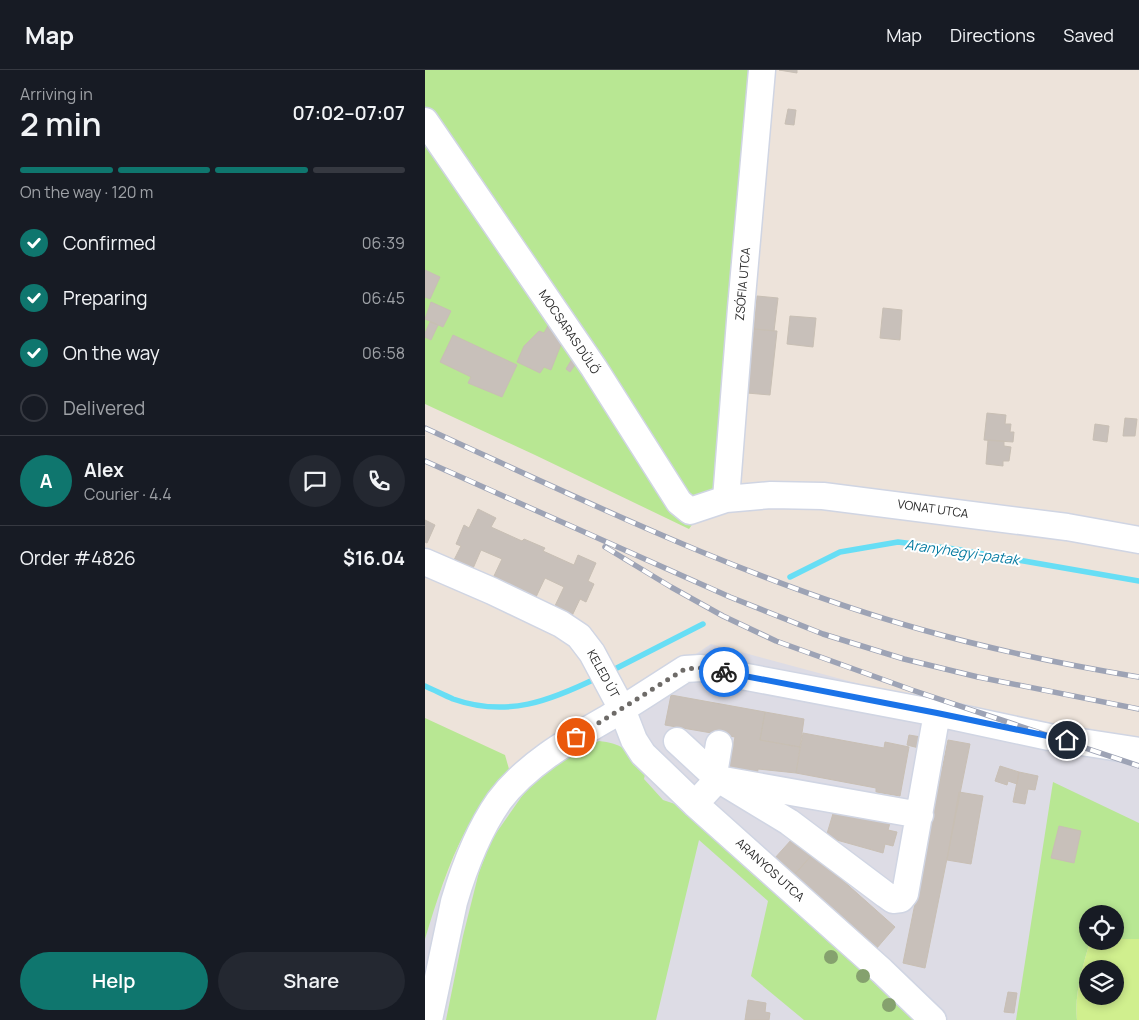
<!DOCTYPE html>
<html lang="en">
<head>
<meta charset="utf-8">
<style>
  :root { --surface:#171b24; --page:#242831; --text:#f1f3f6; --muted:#9ea1a6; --line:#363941; --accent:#0f766e }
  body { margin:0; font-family:Manrope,sans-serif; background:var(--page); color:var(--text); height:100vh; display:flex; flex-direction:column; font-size:19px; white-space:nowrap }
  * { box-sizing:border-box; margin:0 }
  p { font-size:16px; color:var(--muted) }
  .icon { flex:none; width:28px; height:28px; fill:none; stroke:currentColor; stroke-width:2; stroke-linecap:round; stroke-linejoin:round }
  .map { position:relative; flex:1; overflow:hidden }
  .drawer { display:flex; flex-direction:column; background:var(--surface); width:425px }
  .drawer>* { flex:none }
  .fabs { position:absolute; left:654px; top:835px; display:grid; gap:10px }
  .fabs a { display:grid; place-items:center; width:45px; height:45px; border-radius:50%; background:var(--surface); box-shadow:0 2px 8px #0003; font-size:25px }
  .pin { position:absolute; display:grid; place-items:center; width:42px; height:42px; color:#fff; margin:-21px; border:2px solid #fff; border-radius:50%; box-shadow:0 1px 5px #0007 }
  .courier { position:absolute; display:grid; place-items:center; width:50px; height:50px; margin:-25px; border:4px solid #1a73e8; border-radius:50%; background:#fff; color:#222; box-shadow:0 1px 6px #0007 }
  .summary em { font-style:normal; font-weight:600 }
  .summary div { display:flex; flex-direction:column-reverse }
  .summary { display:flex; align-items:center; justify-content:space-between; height:85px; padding:0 20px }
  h1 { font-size:32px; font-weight:600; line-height:38px }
  .bar { display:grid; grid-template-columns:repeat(4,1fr); gap:8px 5px; align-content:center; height:60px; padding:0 20px }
  .bar i { height:6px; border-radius:4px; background:var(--line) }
  .bar .current { background:var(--accent) }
  .bar p { grid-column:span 4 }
  .line { display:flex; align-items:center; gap:12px; padding:0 20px; border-top:1px solid var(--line) }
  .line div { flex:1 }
  .round { display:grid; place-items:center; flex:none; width:52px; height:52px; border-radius:26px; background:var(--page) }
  ol { padding:0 20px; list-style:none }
  li { display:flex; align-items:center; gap:15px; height:55px }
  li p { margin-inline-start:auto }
  li .icon { padding:5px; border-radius:50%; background:var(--accent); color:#fff; stroke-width:4 }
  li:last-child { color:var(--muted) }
  li i { width:28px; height:28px; border:2px solid var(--line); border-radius:50% }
  .button { display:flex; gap:10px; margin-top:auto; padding:10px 20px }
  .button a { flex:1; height:58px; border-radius:30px; background:var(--accent); color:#fff; font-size:20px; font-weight:600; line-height:58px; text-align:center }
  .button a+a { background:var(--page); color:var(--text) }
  header { display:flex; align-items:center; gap:30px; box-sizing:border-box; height:70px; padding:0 25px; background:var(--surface); border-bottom:1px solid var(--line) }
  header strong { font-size:24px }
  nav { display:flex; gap:28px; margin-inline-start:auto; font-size:18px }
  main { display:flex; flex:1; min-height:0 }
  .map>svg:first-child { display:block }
</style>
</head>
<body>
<header>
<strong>Map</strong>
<nav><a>Map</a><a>Directions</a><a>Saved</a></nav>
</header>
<main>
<section class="drawer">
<div class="summary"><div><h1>2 min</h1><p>Arriving in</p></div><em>07:02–07:07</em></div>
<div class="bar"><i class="current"></i><i class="current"></i><i class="current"></i><i></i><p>On the way · 120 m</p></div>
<ol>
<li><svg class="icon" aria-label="check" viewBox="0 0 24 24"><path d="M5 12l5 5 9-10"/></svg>Confirmed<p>06:39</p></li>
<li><svg class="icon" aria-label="check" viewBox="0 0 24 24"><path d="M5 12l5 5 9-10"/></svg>Preparing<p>06:45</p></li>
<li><svg class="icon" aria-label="check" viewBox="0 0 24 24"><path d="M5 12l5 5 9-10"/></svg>On the way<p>06:58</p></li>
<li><i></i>Delivered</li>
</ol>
<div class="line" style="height:90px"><b class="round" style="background:var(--accent);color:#fff">A</b><div><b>Alex</b><p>Courier · 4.4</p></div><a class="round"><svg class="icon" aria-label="chat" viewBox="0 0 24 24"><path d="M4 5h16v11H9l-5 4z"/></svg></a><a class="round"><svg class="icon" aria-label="phone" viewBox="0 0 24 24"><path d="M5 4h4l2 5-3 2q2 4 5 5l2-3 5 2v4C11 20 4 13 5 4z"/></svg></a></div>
<div class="line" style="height:65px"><div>Order #4826</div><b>$16.04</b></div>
<div class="button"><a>Help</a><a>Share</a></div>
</section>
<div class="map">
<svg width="714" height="950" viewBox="0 0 714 950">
  <rect width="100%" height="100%" fill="#ede3da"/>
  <!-- industrial -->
  <path fill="#dddce5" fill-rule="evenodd" d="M286,574l223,60 205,50v266h-714v-81l9,-32 20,-50 13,-28 44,-53zM662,844h28v27h-28zM662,899h28v27h-28z"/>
  <!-- green -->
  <path fill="#b8e793" d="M0,0h345l-43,405 -38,54 -154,-74 -110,-51z
    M0,648l80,37 6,21c-13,16 -35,38 -45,54 -18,34 -30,73 -41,109z
    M174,671c24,2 32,12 47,29l-2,9 19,21 21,7 234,213h-114l-53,-44 17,-75 -69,-61 -43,180h-210l17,-84 16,-64 13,-33 37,-53 38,-31z
    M628,712l86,41v116h-24v-25h-28v27h3c-7,25 -16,53 -13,79h-61z"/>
  <!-- pitch -->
  <path fill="#d0ef8e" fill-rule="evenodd" d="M690,869h24v81h-62c-3,-26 6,-54 13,-79h25zM662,899h28v27h-28z"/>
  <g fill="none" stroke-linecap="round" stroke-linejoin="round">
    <!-- stream -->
    <path stroke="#67def5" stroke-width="5.5" d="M365,507l50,-25 58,-10 57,7 184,32
      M184,602l94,-48
      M0,616c9,4 19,9 28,13 54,19 97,2 146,-22"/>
  </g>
  <!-- building -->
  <path fill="#c8c0ba" stroke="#c8bfb4" d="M354,0h18v3z
    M363,39l8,1 -2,15 -9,-1z
    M0,200l15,7 -10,22 -5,-2z
    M332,226l21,2 -4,33 -20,-2z
    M6,232l20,9 -8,16 -18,-8z
    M458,238l19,2 -2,30 -20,-2z
    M365,246l26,2 -3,29 -26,-3z
    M5,252l8,3 -7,15 -6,-3v-4z
    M125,252l12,20 -11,28 -7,-3 -4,6 -23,-11 7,-16 15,-15 5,2z
    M329,259l23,2 -7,64 -23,-2z
    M28,265l64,30 -15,32 -34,-14 3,-6 -31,-15z
    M147,289l5,3 -7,10 -4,-3z
    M562,343l19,2 -1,9h6l-1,8h4l-1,10 -29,-2z
    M700,348l12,1 -2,17h-12z
    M670,354l14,2 -2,16 -14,-2z
    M563,370l16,1v5l7,1 -2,14h-6v5l-17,-2z
    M53,439l18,9 -5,9 31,14 2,-2 21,9 -2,3 31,14 4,-10 18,8 -8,18 6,3 -8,18 -6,-3 -9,19 -18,-8 11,-23 -19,-9 -9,19 -11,-5 -1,3 -31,-17 9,-19 -21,-9 -10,23 -19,-9 9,-18 -5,-2 8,-19 5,3z
    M0,450l10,5 -8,18 -2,-1z
    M246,625l94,17 -5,28 40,7 -4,26 -38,-4 -1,8 -29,-5 7,-35 -70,-12z
    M340,642l39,7 -4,28 -40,-7z
    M378,663l81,15 1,-6 24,5 -9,49 -24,-4v-4l-80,-15z
    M484,665l12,2 -2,11 -12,-3z
    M523,670l22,4 -45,224 -22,-5z
    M575,696l19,6 -2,12 -9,-3 -1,4 -12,-4z
    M594,702l19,4 -3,14 -7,-1 -3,15 -12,-2z
    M534,722l24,4 -12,68 -24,-4z
    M410,737l55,16 -2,7 9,2 -4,14 -8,-2 -2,9 -57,-16z
    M634,756l22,5 -7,32 -23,-5z
    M367,769l19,17 -18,20 -19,-17z
    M388,784l82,73 -19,22 -83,-73z
    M583,922l9,1 -3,20 -10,-1z
    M323,930l18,3 -1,9 5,1 -1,7h-24z"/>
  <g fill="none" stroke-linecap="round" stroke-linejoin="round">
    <defs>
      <path id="minor" d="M0,51l169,247 85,134 11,9 36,-12 45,-4 52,1 244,31 72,13
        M301,429l15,-191 21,-238
        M0,492l67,29 69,33 18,12 13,17 30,56 12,31 9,14 52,50 187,167 51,49
        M252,671l41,38 202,36
        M289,704l5,-30
        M270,734l23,-25 71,43 97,73 7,5 8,-1 4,-5 32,-181
        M4,950l25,-118c10,-34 24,-71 45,-101 28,-37 69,-60 109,-83 26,-16 52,-33 77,-49l16,-1 14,3 222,42 112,24 90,14"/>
    </defs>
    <!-- minor casing -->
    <use href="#minor" stroke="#d0d5e3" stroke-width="29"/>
    <!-- minor -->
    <use href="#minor" stroke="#fff" stroke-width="26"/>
    <defs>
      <path id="rail" d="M0,358c162,74 326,154 498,202 71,20 143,35 216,47
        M0,391l305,136 93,37 81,25 74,18 161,32
        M180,477l66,40 52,29 53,25 136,49 227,76"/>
    </defs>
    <!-- rail casing -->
    <use href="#rail" stroke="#9da3b5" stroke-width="5.5"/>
    <!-- rail -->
    <use href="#rail" stroke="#fff" stroke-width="4" stroke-dasharray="11" stroke-linecap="butt"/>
  </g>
  <!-- trees -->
  <g fill="#85a16e">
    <circle cx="406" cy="887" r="7"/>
    <circle cx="438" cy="906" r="7"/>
    <circle cx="464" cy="935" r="7"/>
  </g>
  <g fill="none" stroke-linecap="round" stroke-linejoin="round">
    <!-- done -->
    <path stroke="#6e6b68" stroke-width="5" stroke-dasharray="0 9" d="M151,667l109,-68 16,-1 23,4"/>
    <!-- route -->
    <path stroke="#1a73e8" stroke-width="6" d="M299,602l213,41 130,27"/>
  </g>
  <g text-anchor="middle" stroke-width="4" stroke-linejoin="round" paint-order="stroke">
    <!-- street labels -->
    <g font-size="12" fill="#2a2a2a" stroke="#fff">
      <text transform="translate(318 214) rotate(-85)" y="4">ZSÓFIA UTCA</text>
      <text transform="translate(144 262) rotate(56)" y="4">MOCSARAS DŰLŐ</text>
      <text transform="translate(508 439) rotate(8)" y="4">VONAT UTCA</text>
      <text transform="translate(178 604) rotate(61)" y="4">KELED ÚT</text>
      <text transform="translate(345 800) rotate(42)" y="4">ARANYOS UTCA</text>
    </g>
    <!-- water labels -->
    <g font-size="14" font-style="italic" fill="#067ba1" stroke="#fff">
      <text transform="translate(537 482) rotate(8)" y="5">Aranyhegyi-patak</text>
    </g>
  </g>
</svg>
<div class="fabs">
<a><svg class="icon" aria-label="locate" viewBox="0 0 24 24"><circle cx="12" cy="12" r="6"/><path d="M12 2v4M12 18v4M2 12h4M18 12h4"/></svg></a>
<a><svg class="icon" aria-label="layers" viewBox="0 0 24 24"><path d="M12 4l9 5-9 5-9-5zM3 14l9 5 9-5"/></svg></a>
</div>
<div class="pin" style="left:151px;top:667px;background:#ea580c"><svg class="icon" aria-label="bag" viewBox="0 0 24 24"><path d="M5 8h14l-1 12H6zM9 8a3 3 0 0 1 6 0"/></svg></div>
<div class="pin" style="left:642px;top:670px;background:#1f2937"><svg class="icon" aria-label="home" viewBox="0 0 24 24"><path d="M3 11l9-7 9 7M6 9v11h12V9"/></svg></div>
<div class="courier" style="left:299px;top:602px"><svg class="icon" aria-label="bike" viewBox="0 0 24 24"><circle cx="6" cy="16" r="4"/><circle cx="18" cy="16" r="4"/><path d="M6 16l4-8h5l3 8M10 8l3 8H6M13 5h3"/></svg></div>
</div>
</main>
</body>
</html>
